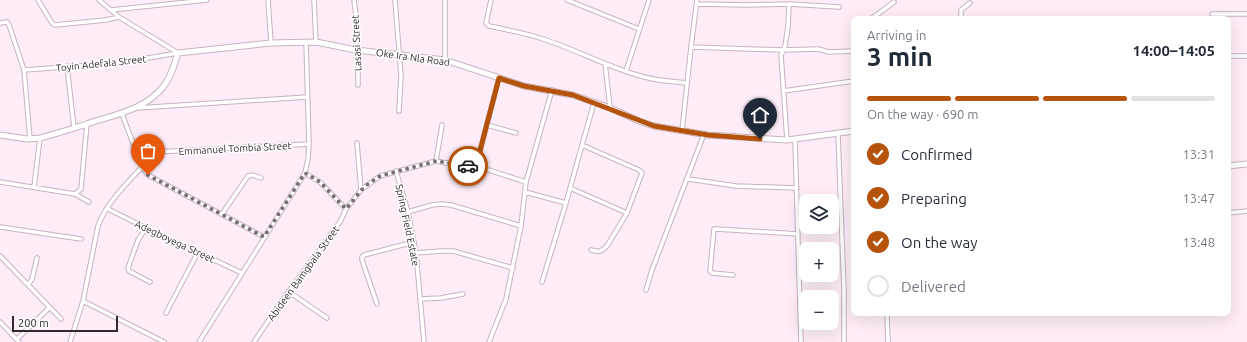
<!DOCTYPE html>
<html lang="en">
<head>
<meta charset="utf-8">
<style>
  :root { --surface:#fff; --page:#f2f2f3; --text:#1f2937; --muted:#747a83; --line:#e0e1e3; --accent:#b45309 }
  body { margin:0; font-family:Ubuntu,sans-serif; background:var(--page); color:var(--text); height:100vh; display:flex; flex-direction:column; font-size:15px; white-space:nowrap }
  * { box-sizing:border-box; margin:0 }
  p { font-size:13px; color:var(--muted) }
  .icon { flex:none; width:22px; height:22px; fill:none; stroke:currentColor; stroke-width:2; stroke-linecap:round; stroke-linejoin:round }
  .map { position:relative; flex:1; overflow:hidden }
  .sheet { position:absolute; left:851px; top:16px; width:380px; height:300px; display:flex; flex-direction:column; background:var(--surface); border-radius:8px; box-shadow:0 4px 16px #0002 }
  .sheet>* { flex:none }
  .buttons { position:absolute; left:799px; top:194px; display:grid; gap:8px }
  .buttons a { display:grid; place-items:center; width:40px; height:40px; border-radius:8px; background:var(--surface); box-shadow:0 4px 16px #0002; font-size:20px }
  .scale { position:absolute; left:12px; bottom:10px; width:106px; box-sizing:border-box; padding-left:4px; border:2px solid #31292e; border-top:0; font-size:11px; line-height:14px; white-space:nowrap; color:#31292e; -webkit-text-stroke:3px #fff; paint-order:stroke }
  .pin { position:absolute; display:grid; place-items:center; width:34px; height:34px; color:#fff; margin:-41px -17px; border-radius:50% 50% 50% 0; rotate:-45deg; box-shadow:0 0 4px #0007 }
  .pin .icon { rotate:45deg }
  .courier { position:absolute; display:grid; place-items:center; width:40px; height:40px; margin:-20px; border:3px solid #b45309; border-radius:50%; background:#fff; color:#222; box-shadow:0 1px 5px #0007 }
  .headline em { font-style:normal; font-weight:700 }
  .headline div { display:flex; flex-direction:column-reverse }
  .headline { display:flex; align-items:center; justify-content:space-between; height:68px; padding:0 16px }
  h1 { font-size:26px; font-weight:700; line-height:30px }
  .bar { display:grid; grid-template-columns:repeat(4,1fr); gap:6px 4px; align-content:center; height:48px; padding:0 16px }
  .bar i { height:5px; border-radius:3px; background:var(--line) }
  .bar .on { background:var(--accent) }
  .bar p { grid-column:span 4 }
  ol { padding:0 16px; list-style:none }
  li { display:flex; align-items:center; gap:12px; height:44px }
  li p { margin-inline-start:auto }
  li .icon { padding:4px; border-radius:50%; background:var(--accent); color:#fff; stroke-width:4 }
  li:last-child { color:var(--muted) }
  li i { width:22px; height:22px; border:2px solid var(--line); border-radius:50% }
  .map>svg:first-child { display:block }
</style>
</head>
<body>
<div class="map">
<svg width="1247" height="342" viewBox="0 0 1247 342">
  <rect width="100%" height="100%" fill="#feedf8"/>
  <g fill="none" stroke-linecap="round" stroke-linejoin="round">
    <defs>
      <path id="street" d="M38,0l14,23 3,2 51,-5 13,-3
        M99,0l20,17 59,36
        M268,0l3,43
        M314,0l2,42
        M354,0l3,24 -1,26 2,7v28
        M395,0l6,76 -2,35
        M491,0l-5,23 3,3c18,4 37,7 54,13 37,12 72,32 110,40 11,2 23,3 34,4
        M567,0l72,29
        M697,4l50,1 42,-1 50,3
        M111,10l96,-10
        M1212,14h35
        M871,19l23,-17
        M961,19v-9l9,-7
        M0,23l7,-1 2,3 15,45 6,69
        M691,47l91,3 36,-1 11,3 25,-1
        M1228,56h19
        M445,60v-60
        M605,63l5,45
        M67,66l7,62
        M24,70l94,-7 60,-10
        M626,71l23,-71
        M783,91l71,-10
        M137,108l170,-11
        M122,114l20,53 6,8 116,62
        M487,125l29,8
        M682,131l9,-84 6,-47
        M838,134l6,156v52
        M787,140l-6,-85 4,-9 3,-19 1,-23
        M795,140l6,202
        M357,143l4,47
        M582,145l57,25 3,3 -15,40 -20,33c-6,6 -8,6 -16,4
        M137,153l172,-9
        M436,161l6,-36
        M476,166l23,-88
        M396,171l12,41 8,41 8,89
        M305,173l15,9 26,27
        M688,179l48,7 61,2
        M0,182l75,12 14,8
        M34,187l6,-49
        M570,188l57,25
        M525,192l41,11
        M75,194l6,-5 6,-66
        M108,209l38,19 96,45
        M408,212l24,-7 10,-1 9,1 70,21
        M1228,213l19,-2
        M222,214l26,-38 5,-1 8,3
        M0,227l81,12
        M146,228l-8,12 -10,28 1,3 21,11
        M416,253l26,-2h11l60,17
        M0,256l61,63
        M733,275l-21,-2 -2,-2 4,-42h2l82,5
        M542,282l24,-79 16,-58 12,-42
        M28,285l4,-6 5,-21
        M646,290l6,-20 52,-136
        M289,292l38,26
        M420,299l21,-1 22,-4
        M83,301l81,41
        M377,304l-15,-44v-3l2,-2 50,-13
        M166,313l32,-61
        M887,313l1,29
        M0,322l19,20
        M17,339l32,-31
        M70,342l13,-41 15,-75c7,-21 28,-42 44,-59
        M199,342l106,-169 3,-14 1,-15 -3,-102
        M254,342l27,-40 59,-80 6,-13 15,-19 19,-14 56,-15 26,5h14l50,16
        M489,342l17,-43 15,-73 5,-44 26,-92"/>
      <path id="secondary" d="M0,135l27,4 13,-1c16,-4 31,-9 47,-14 26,-9 58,-14 76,-37 8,-9 11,-22 15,-34l93,-10 45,-1 40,8 89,10 79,26 49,9 37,13 29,13 15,5 54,9 79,5 67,-9
        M1228,166l19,-2"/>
    </defs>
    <!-- street casing -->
    <use href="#street" stroke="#c7b3c0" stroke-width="5.5"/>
    <!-- secondary casing -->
    <use href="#secondary" stroke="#c7b3c0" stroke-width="7"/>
    <!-- street -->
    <use href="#street" stroke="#fff" stroke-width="3.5"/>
    <!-- secondary -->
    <use href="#secondary" stroke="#fff" stroke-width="5"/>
  </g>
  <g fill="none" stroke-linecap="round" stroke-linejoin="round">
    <!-- done -->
    <path stroke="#796e75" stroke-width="4" stroke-dasharray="0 7.2" d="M148,175l116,62 41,-64 15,9 26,27 18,-22 16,-11 56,-15 32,5"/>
    <!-- route -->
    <path stroke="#b45309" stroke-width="5" d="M468,166h8l23,-88 25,8 49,9 81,31 54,9 52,4"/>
  </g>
  <g text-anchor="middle" stroke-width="3" stroke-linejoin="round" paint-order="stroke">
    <!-- street labels -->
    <g font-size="10" fill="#31292e" stroke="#fff">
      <text transform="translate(356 43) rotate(-93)" y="4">Lasasi Street</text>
      <text transform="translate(413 57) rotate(8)" y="4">Oke Ira Nla Road</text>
      <text transform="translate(101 63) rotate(-6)" y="4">Toyin Adefala Street</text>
      <text transform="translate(235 148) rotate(-3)" y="4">Emmanuel Tombia Street</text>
      <text transform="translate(408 225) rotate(78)" y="4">Spring Field Estate</text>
      <text transform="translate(175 241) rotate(25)" y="4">Adegboyega Street</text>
      <text transform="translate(303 273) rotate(-54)" y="4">Abideen Bamgbala Street</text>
    </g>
  </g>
</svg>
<div class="buttons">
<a><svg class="icon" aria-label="layers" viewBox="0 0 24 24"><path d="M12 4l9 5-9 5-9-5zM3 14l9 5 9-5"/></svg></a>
<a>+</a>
<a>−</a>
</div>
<div class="scale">200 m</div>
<div class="pin" style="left:148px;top:175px;background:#ea580c"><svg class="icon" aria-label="bag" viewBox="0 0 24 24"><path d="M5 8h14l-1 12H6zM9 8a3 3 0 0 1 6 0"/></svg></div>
<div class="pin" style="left:760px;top:139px;background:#1f2937"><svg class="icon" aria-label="home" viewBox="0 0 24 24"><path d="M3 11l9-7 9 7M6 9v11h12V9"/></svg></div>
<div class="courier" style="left:468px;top:166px"><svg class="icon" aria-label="car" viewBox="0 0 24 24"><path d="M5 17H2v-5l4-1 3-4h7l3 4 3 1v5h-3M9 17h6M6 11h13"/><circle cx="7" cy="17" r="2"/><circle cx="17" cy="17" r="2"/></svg></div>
<section class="sheet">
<div class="headline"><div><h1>3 min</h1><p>Arriving in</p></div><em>14:00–14:05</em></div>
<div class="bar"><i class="on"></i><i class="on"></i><i class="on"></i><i></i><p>On the way · 690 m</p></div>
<ol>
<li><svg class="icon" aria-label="check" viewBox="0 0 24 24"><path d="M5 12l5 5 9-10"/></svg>Confirmed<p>13:31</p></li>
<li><svg class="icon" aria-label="check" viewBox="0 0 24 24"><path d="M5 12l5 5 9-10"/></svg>Preparing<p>13:47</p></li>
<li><svg class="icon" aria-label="check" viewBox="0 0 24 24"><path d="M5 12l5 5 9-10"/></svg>On the way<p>13:48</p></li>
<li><i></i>Delivered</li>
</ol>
</section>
</div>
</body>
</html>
